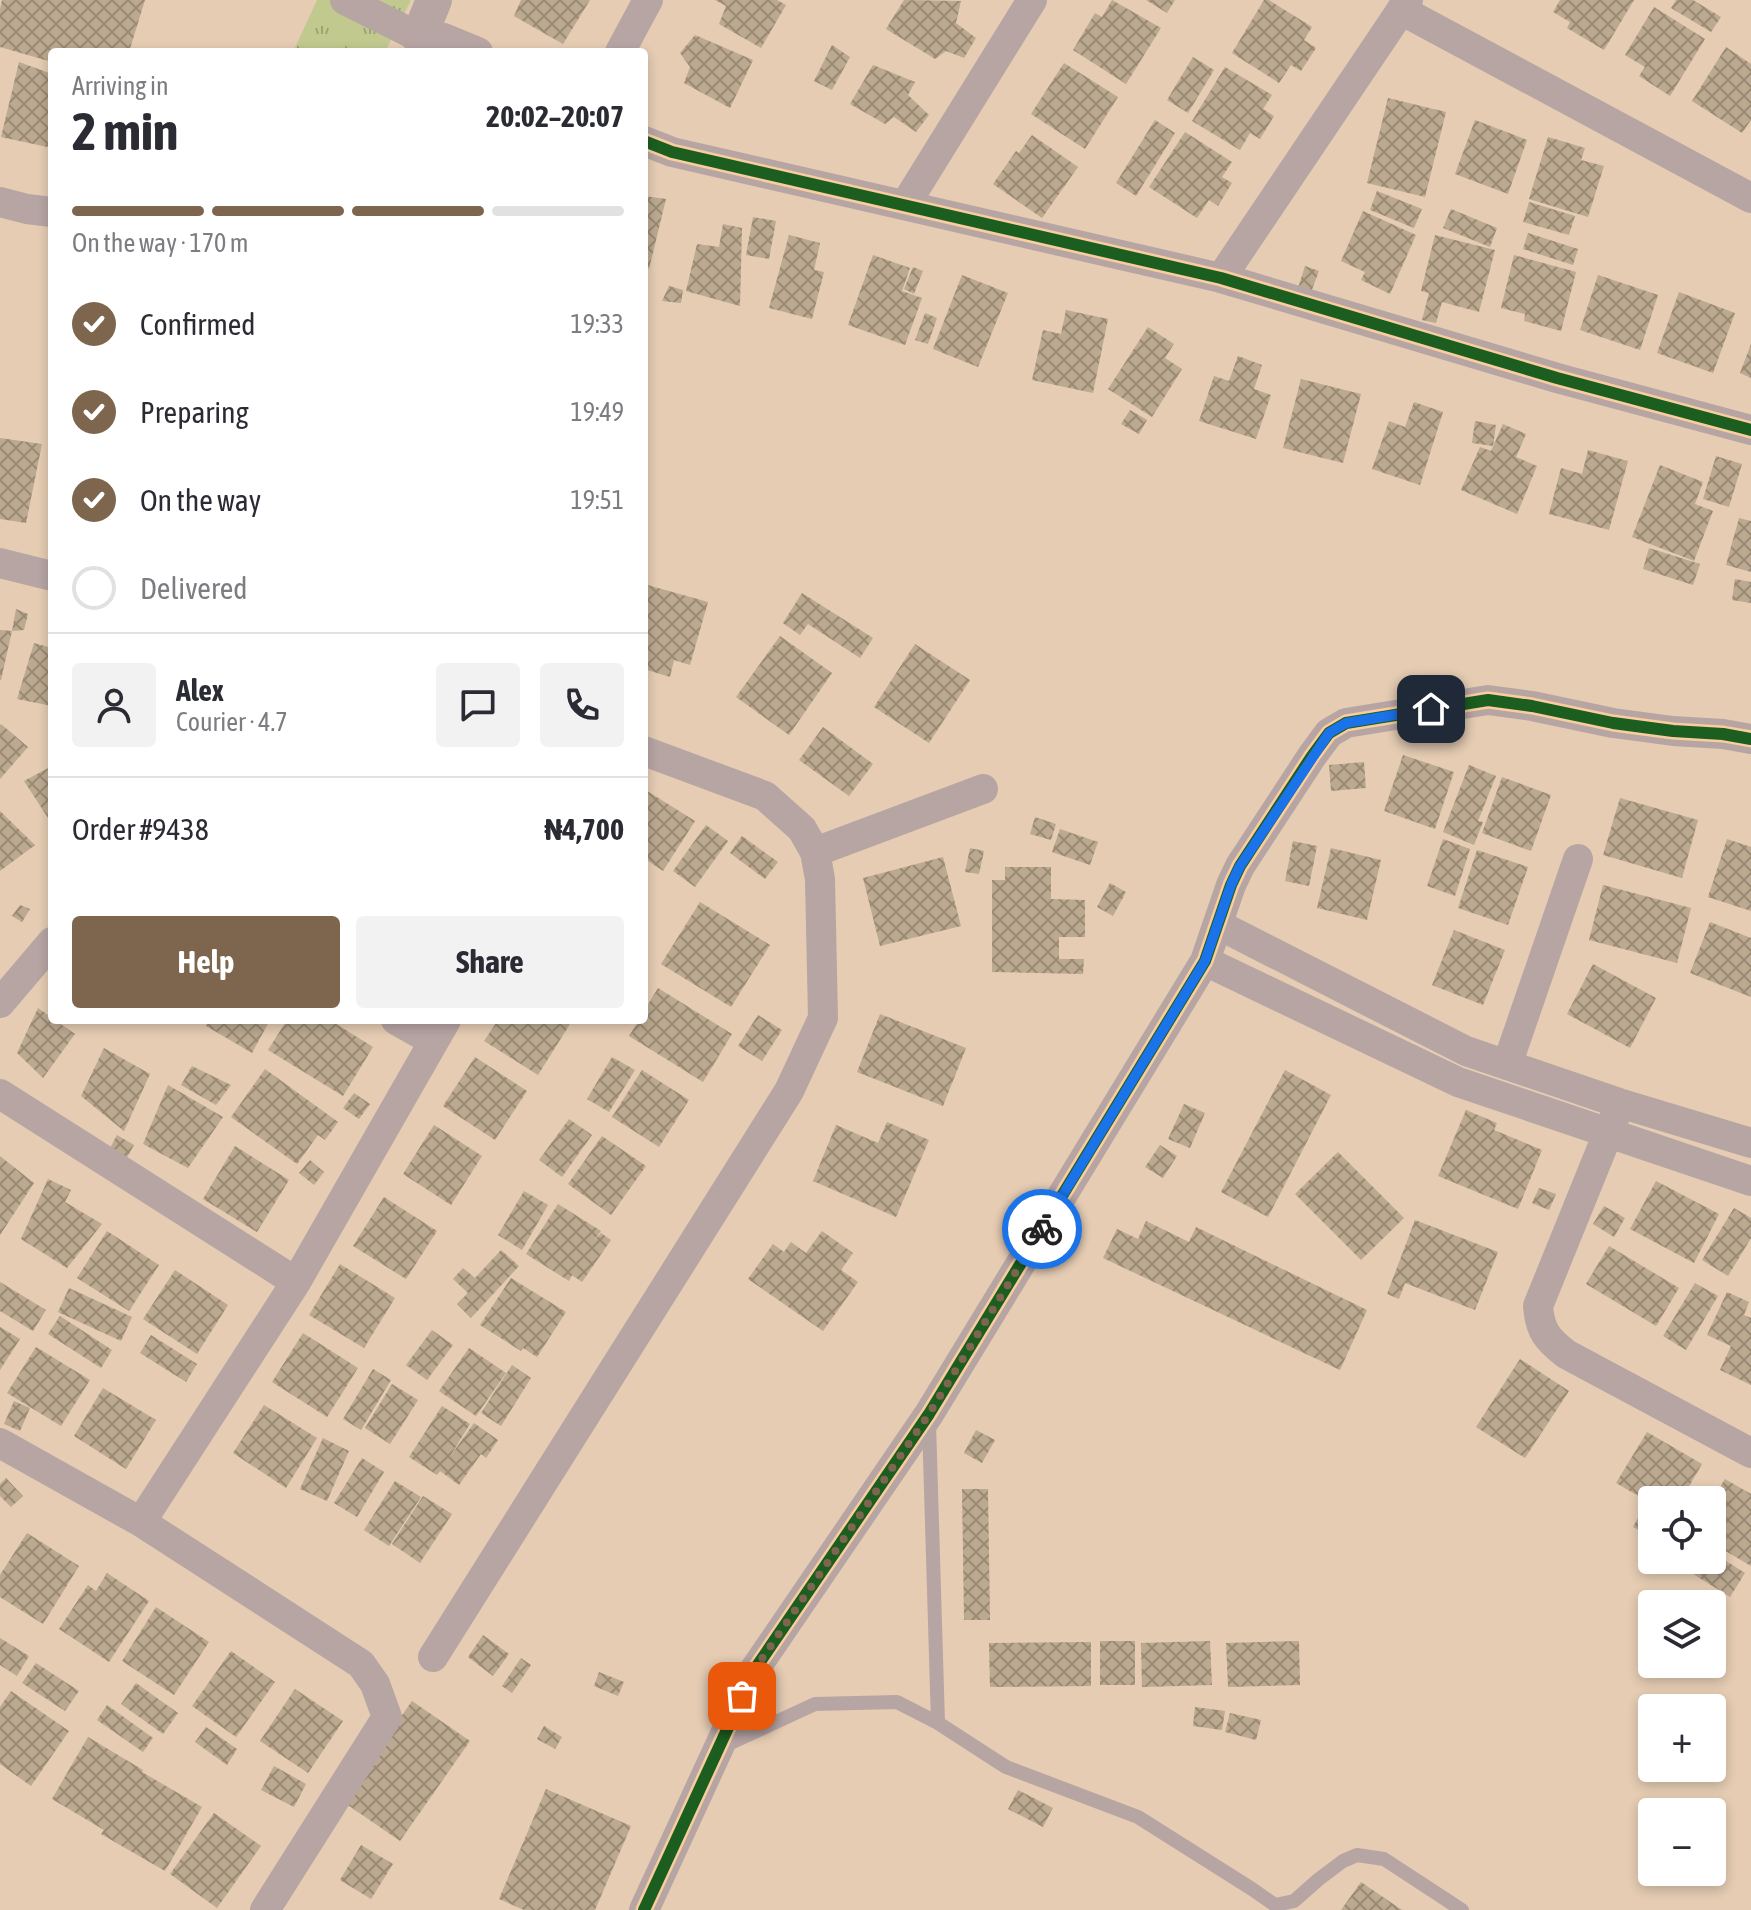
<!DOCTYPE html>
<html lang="en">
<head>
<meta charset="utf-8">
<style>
  :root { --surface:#fff; --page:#f2f2f3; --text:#2b2b33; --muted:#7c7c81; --line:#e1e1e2; --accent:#7d664d }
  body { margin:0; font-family:"Asap Condensed",sans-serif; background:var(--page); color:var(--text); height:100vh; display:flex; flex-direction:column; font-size:30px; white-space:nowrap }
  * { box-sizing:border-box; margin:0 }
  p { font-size:26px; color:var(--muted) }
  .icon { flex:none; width:44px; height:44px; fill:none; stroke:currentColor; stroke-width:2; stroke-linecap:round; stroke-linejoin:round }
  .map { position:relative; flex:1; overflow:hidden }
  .sheet { position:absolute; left:48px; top:48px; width:600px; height:976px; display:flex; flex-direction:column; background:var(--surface); border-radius:8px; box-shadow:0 4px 12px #0003 }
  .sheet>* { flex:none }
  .tools { position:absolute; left:1638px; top:1486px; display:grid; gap:16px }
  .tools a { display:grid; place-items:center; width:88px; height:88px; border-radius:8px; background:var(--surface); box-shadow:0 4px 12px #0003; font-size:40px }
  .pin { position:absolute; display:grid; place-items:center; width:68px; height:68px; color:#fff; margin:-34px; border-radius:16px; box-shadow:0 4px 12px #0006 }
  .courier { position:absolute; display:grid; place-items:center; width:80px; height:80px; margin:-40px; border:6px solid #1a73e8; border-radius:50%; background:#fff; color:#222; box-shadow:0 2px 10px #0007 }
  .overview em { font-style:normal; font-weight:700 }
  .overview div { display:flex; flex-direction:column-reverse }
  .overview { display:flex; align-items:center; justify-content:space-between; height:136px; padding:0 24px }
  h1 { font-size:52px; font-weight:700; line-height:60px }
  .bar { display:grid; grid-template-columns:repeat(4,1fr); gap:12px 8px; align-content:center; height:96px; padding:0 24px }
  .bar i { height:10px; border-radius:6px; background:var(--line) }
  .bar .selected { background:var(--accent) }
  .bar p { grid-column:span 4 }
  .line { display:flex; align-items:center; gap:20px; padding:0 24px; border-top:2px solid var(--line) }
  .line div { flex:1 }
  .round { display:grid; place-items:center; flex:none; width:84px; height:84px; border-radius:8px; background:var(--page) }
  ol { padding:0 24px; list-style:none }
  li { display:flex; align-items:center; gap:24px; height:88px }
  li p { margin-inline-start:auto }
  li .icon { padding:8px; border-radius:50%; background:var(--accent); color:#fff; stroke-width:4 }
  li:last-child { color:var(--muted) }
  li i { width:44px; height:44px; border:4px solid var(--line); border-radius:50% }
  .primary-button { display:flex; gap:16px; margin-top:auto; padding:16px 24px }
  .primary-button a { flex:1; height:92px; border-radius:8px; background:var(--accent); color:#fff; font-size:32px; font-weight:700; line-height:92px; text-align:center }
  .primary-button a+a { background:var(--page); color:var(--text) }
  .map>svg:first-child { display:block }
</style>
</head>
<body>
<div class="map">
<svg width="1751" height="1910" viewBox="0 0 1751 1910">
  <defs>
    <pattern id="grass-tufts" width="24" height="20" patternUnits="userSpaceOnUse" patternTransform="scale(2)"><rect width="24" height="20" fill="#c1c98f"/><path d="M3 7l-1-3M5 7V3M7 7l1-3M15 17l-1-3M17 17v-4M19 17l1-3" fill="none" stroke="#9fa474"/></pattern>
    <pattern id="building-cross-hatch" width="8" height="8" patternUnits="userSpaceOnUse" patternTransform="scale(2)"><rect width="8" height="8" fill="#bba990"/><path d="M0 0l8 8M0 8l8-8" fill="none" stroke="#9a8a75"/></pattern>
  </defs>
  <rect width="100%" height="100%" fill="#e5ccb3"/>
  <!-- grass -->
  <path fill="url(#grass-tufts)" d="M317,0h94l-26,52h-92z"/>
  <!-- building -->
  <path fill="url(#building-cross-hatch)" d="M2,0h143l-16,52h-77v10l-52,-15v-38z
    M521,0h69l-27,44 -49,-28z
    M715,0h62l9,5 -25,43 -42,-24 7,-18z
    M904,0l57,1 -5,22 20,15 -12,20 -18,-7 -11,8 -49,-30z
    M1112,0l49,28 -35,56 -53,-34 22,-37 7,4z
    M1146,0h29l-8,13z
    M1264,0h5l43,27 -8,13 12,8 -15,23 -10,-6 -12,18 -47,-30z
    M1560,0h74l-30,50 -37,-22 3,-6 -17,-10z
    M1676,0h17l28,17 -10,15 -40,-24z
    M1654,7l51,32 -35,57 -31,-20 6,-9 -20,-12z
    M695,35l58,25 -23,48 -46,-25 6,-16 -10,-14z
    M832,45l18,12 -18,33 -18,-9z
    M1726,47l25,17v56l-9,13 -50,-32z
    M1193,57l21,13 -26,43 -21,-13z
    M19,62l33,12v74l-51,-11z
    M1064,63l54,34 -33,52 -54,-35z
    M873,65l42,17 -7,13 21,20 -13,17 -22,-15 -9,7 -35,-20z
    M1225,67l47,28 -9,14 11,7 -14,23 -10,-6 -10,17 -48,-29z
    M1388,98l58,14 -21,85 -58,-14z
    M1155,120l20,13 -39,63 -20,-13z
    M1475,120l52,20 -19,54 -53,-20z
    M1185,132l47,30 -10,15 10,6 -14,23 -9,-6 -12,18 -48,-31z
    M1032,135l46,32 -36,51 -49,-34 23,-33 3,2z
    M1548,137l37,11 -4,12 23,6 -16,51 -59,-18z
    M1377,191l45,18 -8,19 -44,-18z
    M644,196l22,3 -17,70 -5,-1z
    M1529,202l46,14 -6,19 -46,-13z
    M1451,209l46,19 -7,19 -47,-19z
    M1363,211l53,24 -26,59 -29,-14 4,-8 -24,-11z
    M753,217l23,4 -7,38 -23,-4z
    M723,224l19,4 -2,78 -54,-15 11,-47 22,3z
    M1528,233l50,16 -5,16 -50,-16z
    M789,235l31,8 -6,27 10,2 -12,47 -43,-11z
    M1435,235l60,15 -16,62 -37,-10 -6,21 -14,-3 7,-27 -8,-2z
    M873,255l37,13 -8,23 20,7 -17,47 -57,-20z
    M1514,255l62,17 -15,59 -37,-10 1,-7 -24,-6z
    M1305,266l14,5 -9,24 -13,-4z
    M913,267l10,4 -9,23 -10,-5z
    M962,275l46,18 -30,74 -45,-18z
    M1598,275l60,20 -18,55 -60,-20z
    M669,286l14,4 -2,13 -19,-2z
    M1679,292l56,21 -22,60 -56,-20z
    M1066,310l42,9 -15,74 -61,-13 11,-50 18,4z
    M925,313l12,5 -9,26 -13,-4z
    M1148,327l26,17 -9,14 17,11 -30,48 -44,-28z
    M1751,344v34l-11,-5z
    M1238,356l24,9 -8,24 17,6 -15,44 -57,-18 15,-45 15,5z
    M1301,379l60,15 -18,69 -60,-15z
    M1414,402l29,10 -23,73 -48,-16 17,-48 16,6z
    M1130,410l17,10 -8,14 -18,-10z
    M1475,421l21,4 -3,21 -21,-3z
    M1503,424l23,10 -10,23 21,9 -20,48 -56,-24 19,-43 11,4z
    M0,438l42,6 -16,79 -26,-4z
    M1588,450l40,11 -19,69 -60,-16 12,-46 21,6z
    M1716,456l26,8 -13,43 -26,-8z
    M1660,465l43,17 -8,22 18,7 -19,50 -62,-24z
    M1739,518l12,3v51l-25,-7z
    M1649,548l51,16 -7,21 -50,-16z
    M1735,579l16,3v21l-19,-3z
    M644,584l64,18 -18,63 -16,-5 -4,17 -26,-8z
    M802,593l71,45 -13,20 -52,-34 -8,11 -17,-12z
    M16,609l12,5 -4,16 -12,1z
    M0,630l12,1 -11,49h-1z
    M780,636l52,37 -43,62 -53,-38z
    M34,643l18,5v58l-35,-7z
    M915,644l55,36 -41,63 -55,-36z
    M1,724l27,23 -28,32v-54z
    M823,727l50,37 -24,32 -50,-36z
    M1403,755l51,17 -19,57 -51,-18z
    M1364,762l2,26 -35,3 -2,-26z
    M1469,765l27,11 -18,45 5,1 -9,23 -31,-13z
    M52,766v58l-28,-43z
    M1502,777l49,18 -20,56 -49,-18z
    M644,789l51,32 -32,50 -19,-13z
    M1620,798l78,22 -16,58 -79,-23z
    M0,811l35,34 -35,26z
    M1035,817l21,7 -5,16 -21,-6z
    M706,825l22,16 -33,46 -22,-16z
    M1060,829l38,13 -8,23 -38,-13z
    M742,836l36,26 -13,17 -35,-26z
    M1443,839l27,10 -15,47 -28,-10z
    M1727,839l24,8v64l-43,-14z
    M1293,841l24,5 -8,40 -24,-5z
    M970,848l14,3 -5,23 -14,-2z
    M1331,848l50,12 -14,60 -50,-12z
    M1477,850l51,17 -20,58 -50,-17z
    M943,857l18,69 -81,20 -17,-68z
    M1005,867h46v32l34,1v37h-26v22h25l-1,15 -91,-2v-92h13z
    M1110,883l16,9 -13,24 -16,-9z
    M1603,885l88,23 -14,55 -88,-23z
    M700,902l70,43 -39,62 -70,-43z
    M20,905l10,4 -8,13 -10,-6z
    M1710,922l41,16v59l-61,-24z
    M1454,930l51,20 -22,55 -51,-20z
    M1593,964l63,34 -26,50 -63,-34z
    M658,988l74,46 -29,48 -74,-46 10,-16h5v-9z
    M38,1008l37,26 -32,44 -26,-25z
    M880,1014l86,34 -23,58 -86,-34z
    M758,1015l24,15 -20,31 -24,-15z
    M210,1020h60l-18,33 -46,-27z
    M287,1020h43l43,27 -30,49 -75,-46z
    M498,1020h66l6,4 -32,51 -54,-34z
    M104,1048l46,26 -26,57 -43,-35z
    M475,1057l52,34 -32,49 -52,-34z
    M612,1057l23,13 -26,42 -22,-13z
    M192,1066l39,19 -15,20 -35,-20z
    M265,1069l73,53 -13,18 -7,-5 -21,29 -66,-47z
    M642,1070l47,30 -30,47 -47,-30z
    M1285,1070l46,25 -63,122 -47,-25z
    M168,1085l55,32 -35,51 -45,-24z
    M354,1093l16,11 -11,15 -16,-11z
    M1184,1104l21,9 -15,35 -22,-9z
    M1466,1110l31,13 -3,7 48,20 -24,59 -80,-33z
    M569,1119l23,16 -30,42 -23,-17z
    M887,1122l42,18 -33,77 -83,-36 23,-56 42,18z
    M434,1125l48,31 -31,49 -48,-31z
    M117,1135l17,10 -8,14 -17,-9z
    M602,1136l44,30 -35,49 -43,-31z
    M1160,1145l17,11 -14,22 -18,-11z
    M235,1146l54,34 -32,52 -54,-33z
    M1338,1152l66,66 -43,42 -66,-66z
    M0,1156l34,27 -34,52z
    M310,1160l14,12 -10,13 -15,-12z
    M48,1179l23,11 -6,12 37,22 -35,44 -46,-29z
    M1656,1181l63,33 -25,49 -64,-34z
    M1539,1188l17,6 -7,16 -17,-7z
    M524,1191l24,14 -26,45 -24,-15z
    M384,1197l53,34 -31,48 -53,-33z
    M558,1204l43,27 -8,11 8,-9 10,7 -29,42 -10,-7 -3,6 -43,-27z
    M1604,1206l21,12 -11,19 -21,-13z
    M1734,1208l17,10v20l-23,38 -26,-16z
    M1415,1220l83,32 -23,58 -70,-27 -6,16 -12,-5z
    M1146,1221l43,21 7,-15 171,83 -27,60 -237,-112 14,-29 21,10z
    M107,1231l52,34 -30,46 -52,-33z
    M822,1231l31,22 -12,17 17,12 -35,49 -75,-52 25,-35 11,8 7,-10 15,11z
    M1609,1246l70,42 -23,38 -70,-42z
    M501,1250l18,16 -48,52 -14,-14 11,-11 -15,-14 10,-11 12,10z
    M340,1264l55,34 -31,50 -55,-33z
    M175,1270l53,35 -31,49 -54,-35z
    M511,1278l55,34 -29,45 -14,-9 -2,3 -41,-26z
    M0,1282l46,28 -13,21 -33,-20z
    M1695,1283l23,13 -32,54 -23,-14z
    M69,1288l63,29 -11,24 -63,-29z
    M1727,1292l22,10 -5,13 7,3v67l-31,-15 11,-24 -24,-11z
    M60,1316l52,34 -11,18 -53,-34z
    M0,1327l20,12 -20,31z
    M432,1330l21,15 -26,35 -21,-15z
    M303,1333l55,35 -31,49 -55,-35z
    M151,1335l46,29 -11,18 -46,-29z
    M36,1347l54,33 -29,46 -54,-33z
    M469,1348l37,25 -30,43 -37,-25z
    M1520,1359l49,32 -44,67 -49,-31z
    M512,1365l19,13 -30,48 -20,-13z
    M373,1369l18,11 -30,50 -18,-11z
    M392,1384l26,16 -28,44 -25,-16z
    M103,1388l53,32 -30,49 -52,-33z
    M14,1401l16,7 -10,23 -16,-7z
    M264,1405l53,33 -31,50 -53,-35z
    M442,1406l28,18 -21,34 25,-35 24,17 -12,18 -5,-4 -22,31 -19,-14 -3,4 -28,-18z
    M976,1430l19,10 -13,23 -18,-10z
    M1647,1432l55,32 -21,36h-29v4l-36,-21z
    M323,1438l26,13 -22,50 -27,-12z
    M362,1458l22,14 -27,45 -23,-14z
    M6,1478l17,18 -12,11 -11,-11v-12z
    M1725,1479l26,15v72l-39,-23v-43z
    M395,1481l26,16 -32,49 -25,-16z
    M962,1489h26l2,131h-26z
    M423,1496l29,18 -32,49 -28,-19z
    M1642,1510l10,5v22l-19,-10z
    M27,1533l52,33 -36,58 -43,-27v-22z
    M1712,1552l33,21 -15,24 -56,-35 2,-2h36z
    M107,1573l42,28 -40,61 -50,-33 29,-44 8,6z
    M156,1607l53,35 -35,53 -52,-34z
    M483,1635l26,19 -16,22 -25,-19z
    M0,1638l29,18 -12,20 -17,-11z
    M1100,1641h35v44h-35z
    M1210,1641l2,44 -70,2 -1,-44z
    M1299,1641l1,44 -72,2 -2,-44z
    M1091,1642v44l-101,1 -1,-44z
    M231,1651l44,31 -39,55 -44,-31z
    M521,1658l10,7 -19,28 -10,-7z
    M36,1663l43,28 -14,20 -43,-28z
    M599,1672l25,10 -6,14 -24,-10z
    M136,1683l42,30 -15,21 -42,-30z
    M295,1689l48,32 -35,52 -48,-32z
    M11,1691l58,40 -38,55 -31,-22v-57z
    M412,1701l58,40 -70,100 -58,-40z
    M107,1705l46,33 -10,14 -46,-32z
    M1195,1707l30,4 -3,19 -29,-4z
    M1230,1713l31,7 -5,20 -31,-8z
    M544,1726l18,11 -7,12 -18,-10z
    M206,1727l31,22 -10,16 -32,-23z
    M88,1737l55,33 -1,2 60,35 -37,64 -64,-37 3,-4 -52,-31z
    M274,1766l32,18 -12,23 -33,-17z
    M546,1789l85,37 -36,84h-71l-25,-11z
    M1018,1790l35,18 -10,19 -35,-18z
    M214,1813l47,33 -44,62 -47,-34z
    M361,1845l32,19 -22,35 -31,-19z
    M1361,1882l41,28h-61z"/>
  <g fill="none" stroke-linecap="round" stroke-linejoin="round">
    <!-- service -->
    <path stroke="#b7a5a4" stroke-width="14" d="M929,1423l9,300
      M722,1747l93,-43 82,-2 41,21 68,44 132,50 114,72 23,16 19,-4 25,-22 24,-18 14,-6 27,4 78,51"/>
    <!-- minor -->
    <path stroke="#b7a5a4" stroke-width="30" d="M345,0l74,37 25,1 34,14
      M1401,10l350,188
      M620,52l28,-52
      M644,141l28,11 549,126 336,100 194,52
      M0,202l27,7 25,3
      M905,205l127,-205
      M1221,278l187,-278
      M0,563l52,13
      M815,852l168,-63
      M1219,925l247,126 153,52 132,40
      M1205,961l253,121 293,99
      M0,1003l52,-61
      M396,1020l37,21
      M1507,1065l71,-206
      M0,1094l296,188
      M1615,1116l-77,190c2,25 9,33 28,48l185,99
      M0,1443l141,79 220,142 14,20 12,33 -122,193
      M141,1522l155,-240 150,-262
      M433,1657l356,-566 34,-73 -3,-139 -5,-27 -13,-23 -37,-33 -121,-45
      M644,1910l111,-241 174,-255 276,-453 26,-76 9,-19 72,-110 17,-23 17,-10 142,-23 44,6 81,17 60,8 50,3 28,5"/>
    <!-- tertiary -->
    <path stroke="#b7a5a4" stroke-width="36" d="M419,37l15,-37"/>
    <defs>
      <path id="cycleway" d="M644,141l28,11 549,126 336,100 194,52
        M644,1910l111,-241 174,-255 276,-453 26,-76 9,-19 72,-110 17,-23 17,-10 142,-23 44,6 81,17 60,8 50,3 28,5"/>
    </defs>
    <!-- cycleway casing -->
    <use href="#cycleway" stroke="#facd9e" stroke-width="17"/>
    <!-- cycleway -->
    <use href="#cycleway" stroke="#1b5e20" stroke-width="12"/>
  </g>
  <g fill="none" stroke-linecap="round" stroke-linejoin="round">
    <!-- done -->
    <path stroke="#7d664d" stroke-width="8" stroke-dasharray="0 14.4" d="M742,1696l13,-27 174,-255 113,-185"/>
    <!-- route -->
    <path stroke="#1a73e8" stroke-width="10" d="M1042,1229l163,-268 26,-76 9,-19 89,-133 17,-10 85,-14"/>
  </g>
</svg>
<div class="tools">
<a><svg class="icon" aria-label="locate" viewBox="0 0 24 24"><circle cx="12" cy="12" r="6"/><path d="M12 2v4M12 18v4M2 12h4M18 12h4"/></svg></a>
<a><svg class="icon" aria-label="layers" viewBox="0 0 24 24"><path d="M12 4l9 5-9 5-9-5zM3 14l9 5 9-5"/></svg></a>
<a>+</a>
<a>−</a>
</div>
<div class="pin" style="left:742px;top:1696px;background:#ea580c"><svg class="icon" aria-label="bag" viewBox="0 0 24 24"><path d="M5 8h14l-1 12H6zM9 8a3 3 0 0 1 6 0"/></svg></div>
<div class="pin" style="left:1431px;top:709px;background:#1f2937"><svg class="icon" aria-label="home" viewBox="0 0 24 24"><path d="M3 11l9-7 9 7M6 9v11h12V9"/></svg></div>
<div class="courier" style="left:1042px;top:1229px"><svg class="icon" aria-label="bike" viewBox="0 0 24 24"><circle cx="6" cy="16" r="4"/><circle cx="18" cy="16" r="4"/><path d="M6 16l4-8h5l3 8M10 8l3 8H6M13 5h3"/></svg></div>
<section class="sheet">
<div class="overview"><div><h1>2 min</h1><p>Arriving in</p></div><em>20:02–20:07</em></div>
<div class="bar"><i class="selected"></i><i class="selected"></i><i class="selected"></i><i></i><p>On the way · 170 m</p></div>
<ol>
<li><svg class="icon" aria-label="check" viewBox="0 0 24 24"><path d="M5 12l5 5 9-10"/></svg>Confirmed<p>19:33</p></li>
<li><svg class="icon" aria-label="check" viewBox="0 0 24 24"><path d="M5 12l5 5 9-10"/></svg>Preparing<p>19:49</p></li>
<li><svg class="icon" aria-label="check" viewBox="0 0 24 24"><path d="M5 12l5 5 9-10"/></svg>On the way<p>19:51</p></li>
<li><i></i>Delivered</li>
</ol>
<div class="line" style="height:144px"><a class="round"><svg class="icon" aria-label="person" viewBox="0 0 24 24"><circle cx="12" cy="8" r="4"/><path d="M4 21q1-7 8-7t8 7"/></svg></a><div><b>Alex</b><p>Courier · 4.7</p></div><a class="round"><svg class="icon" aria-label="chat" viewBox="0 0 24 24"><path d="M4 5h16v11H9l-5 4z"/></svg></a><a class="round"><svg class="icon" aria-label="phone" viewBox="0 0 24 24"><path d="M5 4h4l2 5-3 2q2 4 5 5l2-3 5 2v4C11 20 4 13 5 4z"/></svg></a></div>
<div class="line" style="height:104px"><div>Order #9438</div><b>₦4,700</b></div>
<div class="primary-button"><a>Help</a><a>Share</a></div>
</section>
</div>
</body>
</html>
